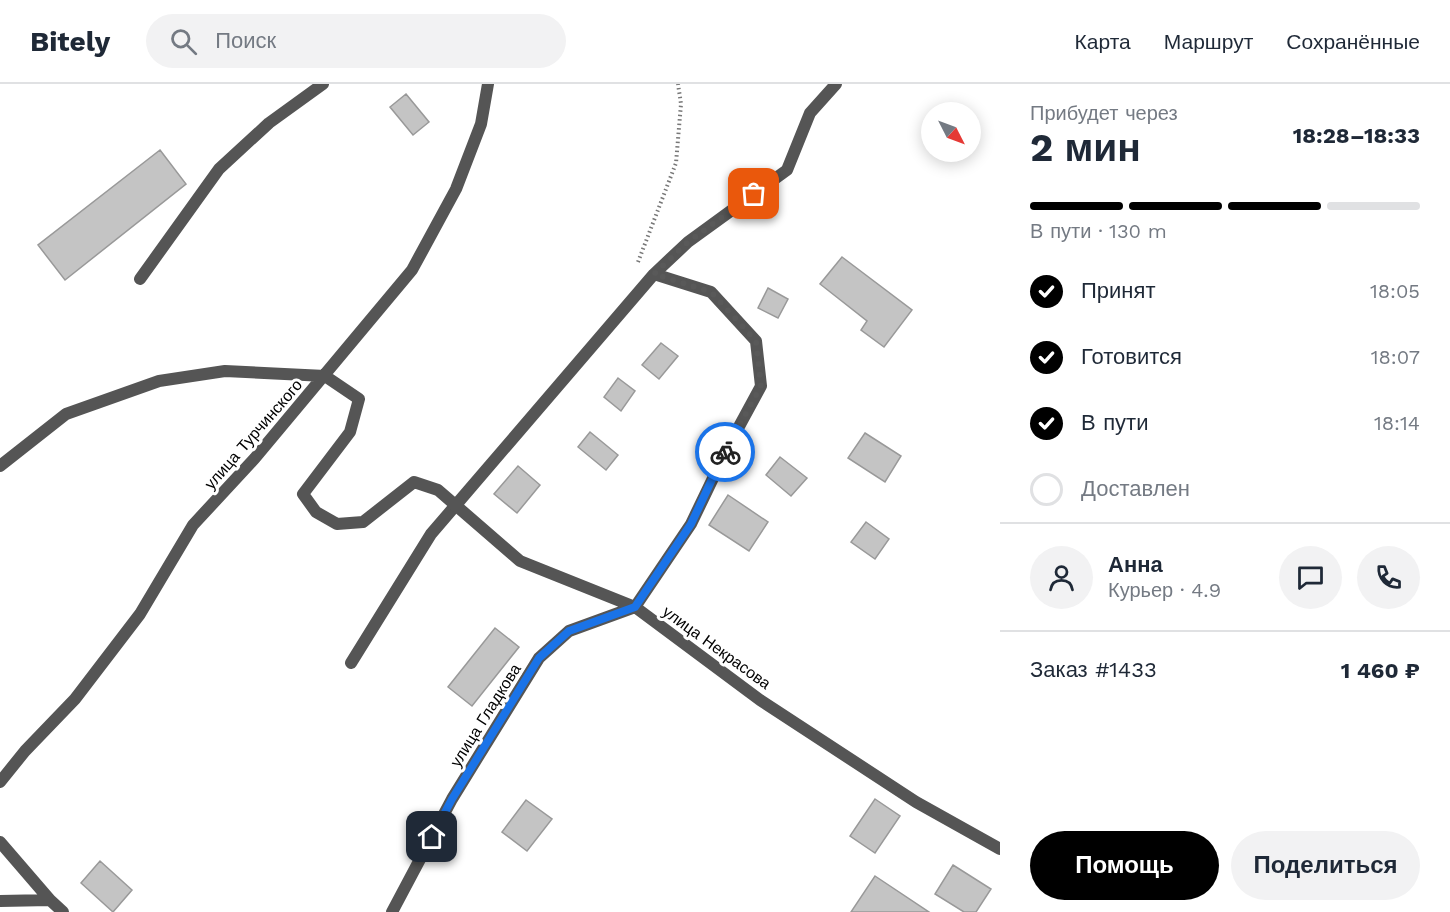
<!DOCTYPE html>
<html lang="ru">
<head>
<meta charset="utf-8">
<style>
  :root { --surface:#fff; --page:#f2f2f3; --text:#1f2937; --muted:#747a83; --line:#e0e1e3; --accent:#000 }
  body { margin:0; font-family:"Work Sans",sans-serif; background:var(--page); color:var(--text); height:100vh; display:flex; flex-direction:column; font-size:22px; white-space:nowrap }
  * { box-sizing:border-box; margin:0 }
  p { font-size:20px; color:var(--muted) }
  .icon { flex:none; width:33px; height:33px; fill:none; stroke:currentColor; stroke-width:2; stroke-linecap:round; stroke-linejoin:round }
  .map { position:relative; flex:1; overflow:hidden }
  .sheet { display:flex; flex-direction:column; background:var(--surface); width:450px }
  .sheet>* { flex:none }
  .needle { width:39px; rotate:132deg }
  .fabs { position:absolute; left:921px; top:18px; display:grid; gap:12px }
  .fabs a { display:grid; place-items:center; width:60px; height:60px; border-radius:50%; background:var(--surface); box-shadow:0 3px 15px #0003; font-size:30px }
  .pin { position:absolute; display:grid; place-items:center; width:51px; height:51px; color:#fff; margin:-26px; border-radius:12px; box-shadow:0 3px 9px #0006 }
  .courier { position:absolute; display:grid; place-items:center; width:60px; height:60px; margin:-30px; border:4px solid #1a73e8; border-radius:50%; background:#fff; color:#222; box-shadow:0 2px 8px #0007 }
  .headline em { font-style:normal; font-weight:700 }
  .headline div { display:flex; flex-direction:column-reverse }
  .headline { display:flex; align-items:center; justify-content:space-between; height:102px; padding:0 30px }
  h1 { font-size:39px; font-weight:700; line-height:45px }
  .bar { display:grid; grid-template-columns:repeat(4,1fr); gap:9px 6px; align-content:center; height:72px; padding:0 30px }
  .bar i { height:8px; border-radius:4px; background:var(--line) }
  .bar .active { background:var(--accent) }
  .bar p { grid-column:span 4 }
  .line { display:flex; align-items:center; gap:15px; padding:0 30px; border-top:2px solid var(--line) }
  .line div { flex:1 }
  .round { display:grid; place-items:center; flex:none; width:63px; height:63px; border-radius:32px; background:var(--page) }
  ol { padding:0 30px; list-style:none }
  li { display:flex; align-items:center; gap:18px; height:66px }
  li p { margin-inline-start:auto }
  li .icon { padding:6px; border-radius:50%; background:var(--accent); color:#fff; stroke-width:4 }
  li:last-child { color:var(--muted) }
  li i { width:33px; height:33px; border:3px solid var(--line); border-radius:50% }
  .primary-button { display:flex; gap:12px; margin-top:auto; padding:12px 30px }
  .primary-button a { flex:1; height:69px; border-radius:36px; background:var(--accent); color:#fff; font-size:24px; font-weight:700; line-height:69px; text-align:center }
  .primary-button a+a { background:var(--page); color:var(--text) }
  header { display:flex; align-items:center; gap:36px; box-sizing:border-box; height:84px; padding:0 30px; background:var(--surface); border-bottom:2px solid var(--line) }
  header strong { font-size:28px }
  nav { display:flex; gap:33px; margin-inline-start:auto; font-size:21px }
  .search { width:420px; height:54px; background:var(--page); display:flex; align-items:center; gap:15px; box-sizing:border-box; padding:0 21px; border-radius:33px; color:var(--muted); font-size:22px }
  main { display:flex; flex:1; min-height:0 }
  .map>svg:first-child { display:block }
</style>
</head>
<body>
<header>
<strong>Bitely</strong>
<div class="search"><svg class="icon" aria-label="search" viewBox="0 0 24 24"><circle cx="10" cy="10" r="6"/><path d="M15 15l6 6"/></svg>Поиск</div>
<nav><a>Карта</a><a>Маршрут</a><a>Сохранённые</a></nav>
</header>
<main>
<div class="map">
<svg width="1000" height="828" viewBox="0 0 1000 828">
  <rect width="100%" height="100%" fill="#fff"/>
  <!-- building -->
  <path fill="#c4c4c4" stroke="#999" stroke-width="1.5" d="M406,10l23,28 -16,13 -23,-28z
    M160,66l26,34 -121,96 -27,-35z
    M842,173l70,53 -28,37 -23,-17 6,-9 -47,-37z
    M768,204l20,11 -10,19 -20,-10z
    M661,259l17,13 -19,23 -17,-14z
    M618,294l17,13 -14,20 -17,-14z
    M590,348l28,23 -12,15 -28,-23z
    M865,349l36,23 -16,26 -37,-24z
    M780,373l27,21 -16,18 -25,-21z
    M518,382l22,19 -23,28 -23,-19z
    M728,411l40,27 -19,29 -40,-26z
    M866,438l23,17 -14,20 -24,-17z
    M495,544l24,19 -47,59 -24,-19z
    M875,715l25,17 -25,37 -25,-17z
    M526,716l26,19 -25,32 -25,-19z
    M100,777l32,29 -19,22 -32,-29z
    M953,781l38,24 -15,23h-12l-29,-18z
    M875,792l54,36h-78z"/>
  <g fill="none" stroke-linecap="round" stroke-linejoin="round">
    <!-- path -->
    <path stroke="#777" stroke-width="4" stroke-dasharray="1.5 3" stroke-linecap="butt" d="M638,178l38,-99 5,-59 -3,-20"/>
    <!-- service -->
    <path stroke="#555" stroke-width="12" d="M351,579l80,-129 24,-28"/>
    <!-- minor -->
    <path stroke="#555" stroke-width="12" d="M140,195l79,-110 50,-46 54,-39
      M0,382l66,-52 93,-33 66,-10 100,5 34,23 -9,33 -47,62 13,18 21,12 26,-2 51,-40 24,8 82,71 115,46 125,93 156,102 84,47
      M455,422l199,-232 34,-32 99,-72 23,-57 26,-29
      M0,698l25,-31 50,-52 65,-85 53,-89 62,-67 157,-188 44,-81 25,-65 7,-40
      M0,758l50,58 13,12
      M0,817l50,-1
      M392,828l60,-113 87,-141 30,-27 66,-24 56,-83 38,-79 32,-59 -5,-45 -45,-49 -57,-18"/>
  </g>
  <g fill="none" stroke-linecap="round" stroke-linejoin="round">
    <!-- done -->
    <path stroke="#595959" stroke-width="6" stroke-dasharray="0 10.8" d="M725,368l36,-66 -5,-45 -45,-49 -57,-18 34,-32 66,-48"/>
    <!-- route -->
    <path stroke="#1a73e8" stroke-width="8" d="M432,753l20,-38 87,-141 30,-27 66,-24 56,-83 34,-72"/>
  </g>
  <g text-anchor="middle" stroke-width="6" stroke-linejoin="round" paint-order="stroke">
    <!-- street labels -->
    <g font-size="16" fill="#000" stroke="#fff">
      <text transform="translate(253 350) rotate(-49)" y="6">улица Турчинского</text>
      <text transform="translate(717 563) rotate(36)" y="6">улица Некрасова</text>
      <text transform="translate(485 631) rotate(-58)" y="6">улица Гладкова</text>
    </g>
  </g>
</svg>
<div class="fabs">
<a><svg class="needle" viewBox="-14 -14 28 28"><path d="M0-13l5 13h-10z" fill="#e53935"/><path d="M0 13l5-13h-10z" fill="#747a83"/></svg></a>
</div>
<div class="pin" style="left:754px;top:110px;background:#ea580c"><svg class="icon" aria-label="bag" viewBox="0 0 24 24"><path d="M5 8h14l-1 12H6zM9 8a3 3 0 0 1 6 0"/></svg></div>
<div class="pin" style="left:432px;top:753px;background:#1f2937"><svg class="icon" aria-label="home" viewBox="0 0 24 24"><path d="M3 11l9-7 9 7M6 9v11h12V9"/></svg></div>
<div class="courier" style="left:725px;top:368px"><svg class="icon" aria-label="bike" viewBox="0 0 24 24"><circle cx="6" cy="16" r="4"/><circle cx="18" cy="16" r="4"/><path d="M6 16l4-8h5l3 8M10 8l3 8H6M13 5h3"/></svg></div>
</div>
<section class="sheet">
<div class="headline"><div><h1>2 мин</h1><p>Прибудет через</p></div><em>18:28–18:33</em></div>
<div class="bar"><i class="active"></i><i class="active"></i><i class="active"></i><i></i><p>В пути · 130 m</p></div>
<ol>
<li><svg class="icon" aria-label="check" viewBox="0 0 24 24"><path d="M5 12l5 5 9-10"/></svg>Принят<p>18:05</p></li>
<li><svg class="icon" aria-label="check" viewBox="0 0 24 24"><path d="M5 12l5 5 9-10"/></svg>Готовится<p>18:07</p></li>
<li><svg class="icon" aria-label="check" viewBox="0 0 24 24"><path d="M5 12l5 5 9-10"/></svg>В пути<p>18:14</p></li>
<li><i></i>Доставлен</li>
</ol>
<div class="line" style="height:108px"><a class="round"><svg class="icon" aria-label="person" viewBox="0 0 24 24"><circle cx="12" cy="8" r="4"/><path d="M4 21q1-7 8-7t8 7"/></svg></a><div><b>Анна</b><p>Курьер · 4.9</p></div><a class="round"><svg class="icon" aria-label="chat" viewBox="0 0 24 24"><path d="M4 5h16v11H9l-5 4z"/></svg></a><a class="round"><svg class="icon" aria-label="phone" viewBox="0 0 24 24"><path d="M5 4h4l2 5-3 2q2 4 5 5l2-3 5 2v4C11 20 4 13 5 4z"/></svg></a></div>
<div class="line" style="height:78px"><div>Заказ #1433</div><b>1 460 ₽</b></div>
<div class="primary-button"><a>Помощь</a><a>Поделиться</a></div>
</section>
</main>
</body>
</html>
